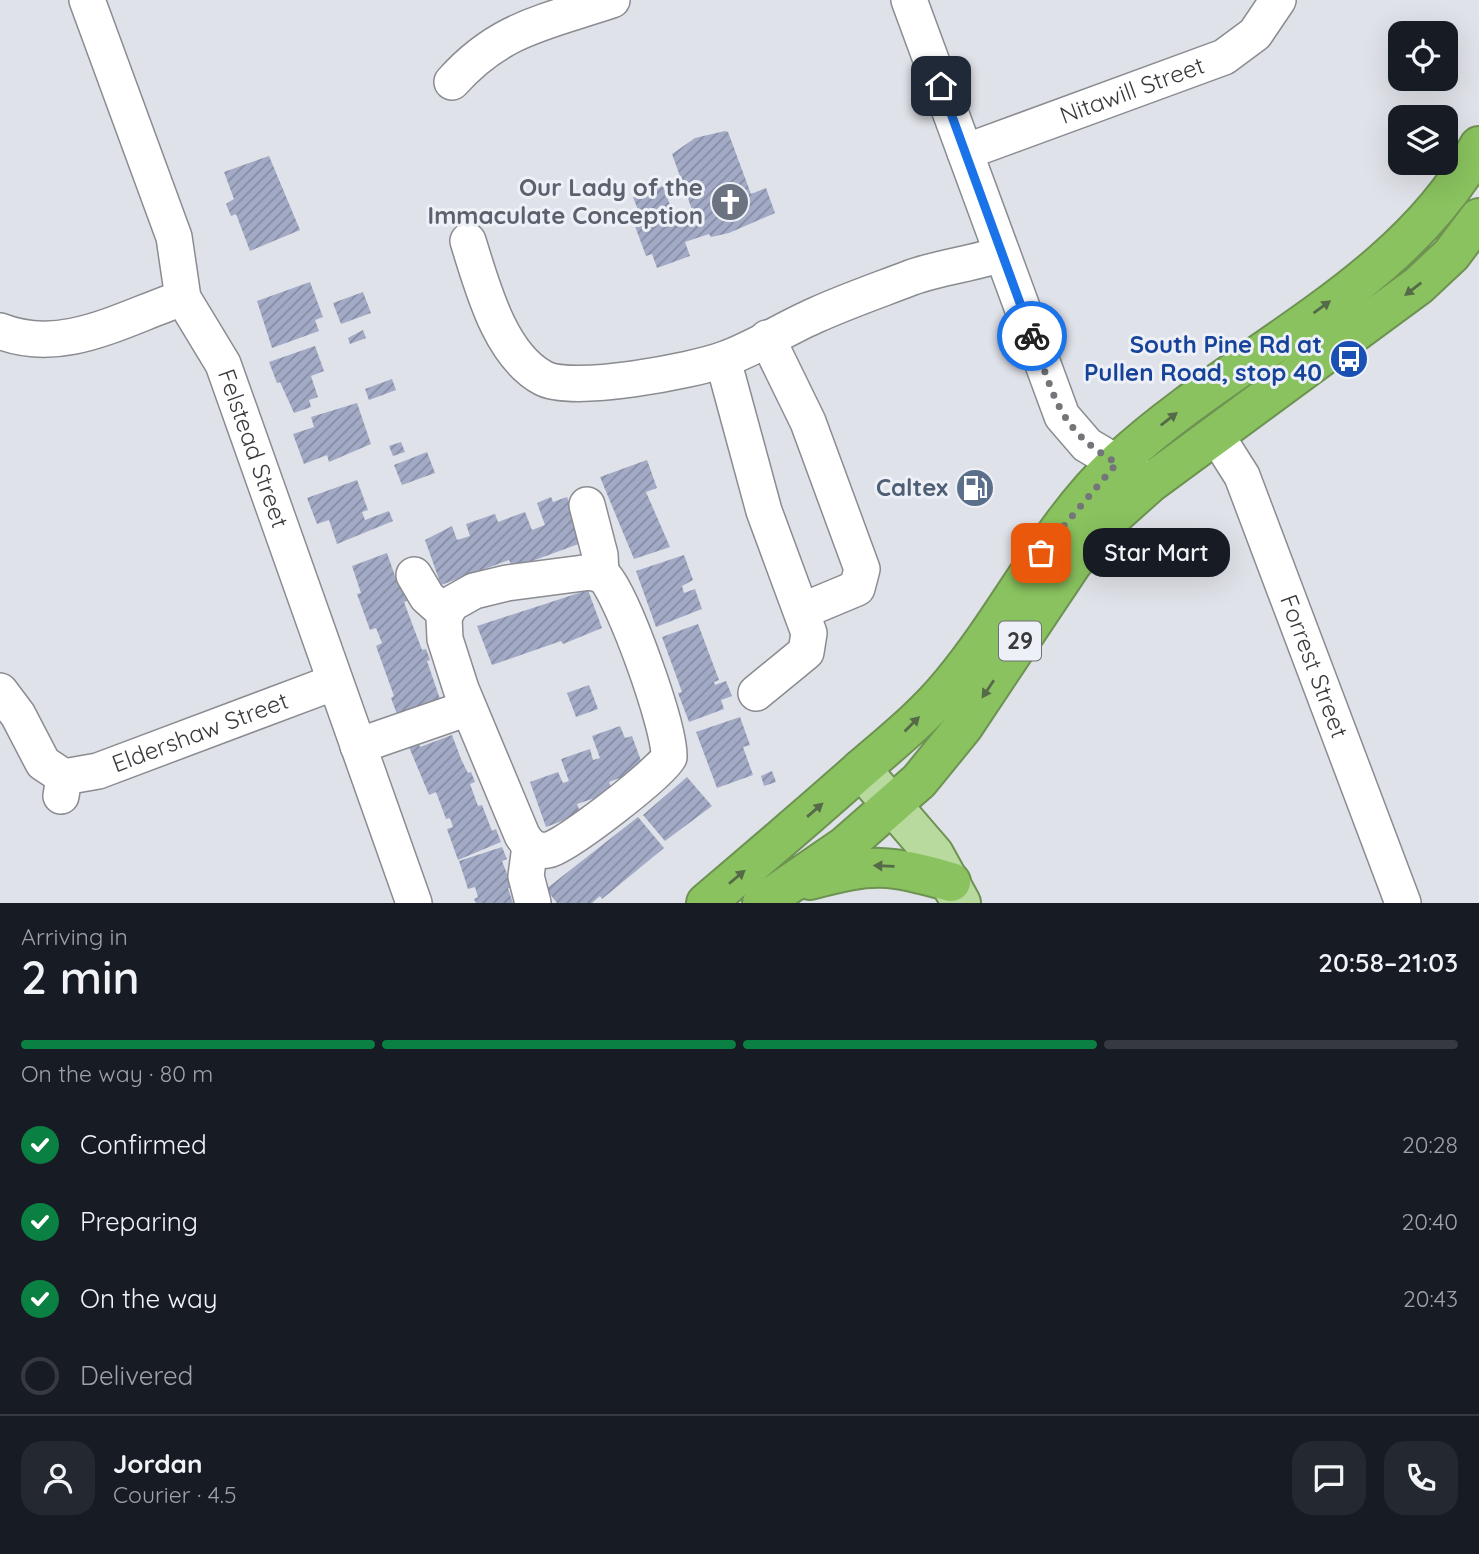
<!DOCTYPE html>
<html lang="en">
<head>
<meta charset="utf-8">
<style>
  :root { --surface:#171b24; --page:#242831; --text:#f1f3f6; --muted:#9ea1a6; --line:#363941; --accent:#0b8043 }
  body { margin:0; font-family:Quicksand,sans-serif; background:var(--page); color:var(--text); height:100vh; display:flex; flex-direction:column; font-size:26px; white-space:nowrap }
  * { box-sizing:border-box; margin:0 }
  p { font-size:23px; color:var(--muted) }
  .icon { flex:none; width:38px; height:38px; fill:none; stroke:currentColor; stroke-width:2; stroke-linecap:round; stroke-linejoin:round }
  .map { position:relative; height:903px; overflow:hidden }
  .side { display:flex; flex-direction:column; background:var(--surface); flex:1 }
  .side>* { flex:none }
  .fabs { position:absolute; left:1388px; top:21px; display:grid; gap:14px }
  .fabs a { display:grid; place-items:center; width:70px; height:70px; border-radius:14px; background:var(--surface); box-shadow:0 7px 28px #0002; font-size:35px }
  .pin { position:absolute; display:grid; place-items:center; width:60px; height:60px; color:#fff; margin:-30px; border-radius:14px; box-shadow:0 4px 10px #0006 }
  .courier { position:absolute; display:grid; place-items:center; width:70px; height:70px; margin:-35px; border:5px solid #1a73e8; border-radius:50%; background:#fff; color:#222; box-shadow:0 2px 9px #0007 }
  .bubble { position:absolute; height:49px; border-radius:21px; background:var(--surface); box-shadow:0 7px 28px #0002; font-size:23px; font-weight:600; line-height:49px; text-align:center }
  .headline em { font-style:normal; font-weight:600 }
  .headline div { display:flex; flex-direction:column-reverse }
  .headline { display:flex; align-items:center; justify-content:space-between; height:119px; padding:0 21px }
  h1 { font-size:46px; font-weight:600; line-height:52px }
  .bar { display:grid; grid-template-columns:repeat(4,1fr); gap:10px 7px; align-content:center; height:84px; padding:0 21px }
  .bar i { height:9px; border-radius:5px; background:var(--line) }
  .bar .active { background:var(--accent) }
  .bar p { grid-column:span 4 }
  .line { display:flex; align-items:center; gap:18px; padding:0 21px; border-top:2px solid var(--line) }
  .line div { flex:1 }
  .round { display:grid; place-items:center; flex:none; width:74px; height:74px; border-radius:21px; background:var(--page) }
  ol { padding:0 21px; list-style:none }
  li { display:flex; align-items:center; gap:21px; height:77px }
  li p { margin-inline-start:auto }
  li .icon { padding:7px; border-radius:50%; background:var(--accent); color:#fff; stroke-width:4 }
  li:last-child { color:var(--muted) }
  li i { width:38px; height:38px; border:4px solid var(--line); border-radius:50% }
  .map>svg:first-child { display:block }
</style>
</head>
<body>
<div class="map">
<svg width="1479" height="903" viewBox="0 0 1479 903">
  <defs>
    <pattern id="building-hatch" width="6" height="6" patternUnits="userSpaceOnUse" patternTransform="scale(1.75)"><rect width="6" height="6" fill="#a2aac6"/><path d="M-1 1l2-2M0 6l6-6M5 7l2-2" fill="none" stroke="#858ba2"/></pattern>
  </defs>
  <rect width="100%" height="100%" fill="#e0e2e9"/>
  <!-- building -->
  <path fill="url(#building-hatch)" d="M725,131l3,1 23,62 15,-6 9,25 -46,20 -18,4 -2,-3 -24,8 5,14 -33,12 -5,-14 -6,2 -14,-38 8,-3 -7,-18 30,-11 14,38 18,-6 -23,-64 23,-16z
    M269,156l31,74 -50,21 -14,-37 -5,2 -5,-12 8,-5 -10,-27z
    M310,282l13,35 -8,3 4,11 -47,17 -15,-47z
    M363,292l8,21 -30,11 -8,-21z
    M363,330l3,8 -16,6 -2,-6z
    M315,346l9,25 -13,5 7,21 -9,3 2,7 -17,6 -14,-31 -3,1 -8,-21z
    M392,379l4,11 -27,10 -4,-11z
    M357,403l14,41 -42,18 -2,-7 -23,9 -11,-30 21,-7 -3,-10z
    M401,442l4,10 -12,4 -4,-10z
    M427,452l8,21 -33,12 -8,-20z
    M647,460l10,28 -11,4 24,55 -36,12 -34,-82z
    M357,480l11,30 -6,2 3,8 24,-9 4,10 -56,23 -8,-24 -12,4 -10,-26z
    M551,497l2,5 14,-5 17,45 -71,26 -4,-8 -68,25 -16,-45 27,-14 5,14 13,-4 -4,-12 29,-10 3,8 27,-10 7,18 13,-5 -8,-22z
    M387,553l9,26 13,21 -5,2 18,48 4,-1 4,11 -3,1 13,38 -42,18 -7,-19 3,-2 -18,-50 6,-3 -6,-15 -6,2 -13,-36 4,-1 -9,-27z
    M684,555l9,25 -11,6 2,7 11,-4 7,20 -46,18 -20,-56z
    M588,590l14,38 -39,16 -2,-3 -69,24 -15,-39z
    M698,624l21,56 -5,2 1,3 11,-4 6,15 -11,4 3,9 -35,13 -11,-29 4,-1 -20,-55z
    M589,685l9,24 -22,8 -9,-24z
    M740,717l10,28 -7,2 10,28 -36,13 -21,-56z
    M620,726l5,12 7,-2 12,33 -35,13 4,10 -36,12 4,10 -35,13 -16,-45 28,-10 5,11 6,-2 -8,-22 29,-10 3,11 7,-2 -8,-22z
    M452,735l9,24 7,14 3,-1 4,10 -5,2 8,22 4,-1 10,26 4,-2 5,13 -43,18 -11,-31 6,-2 -3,-9 -4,1 -10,-27 -7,3 -20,-48 10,-3 1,3z
    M772,771l4,11 -12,4 -3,-10z
    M687,777l25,29 -47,35 -22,-26z
    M638,817l26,31 -62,51 -2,-3 -8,7h-35l-11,-14z
    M502,847l5,12 -5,2 10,26 -4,1 5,15h-37l-2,-4 4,-2 -3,-10 -7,2 -9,-28z"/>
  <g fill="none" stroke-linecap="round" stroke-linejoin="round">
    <defs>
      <g id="minor">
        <path id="s1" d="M87,0l87,237 9,61 40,66 191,539"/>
        <path d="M909,0l153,416 25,29 54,32"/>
        <path d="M452,82c48,-54 94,-60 160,-82"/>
        <path id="s2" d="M965,152l259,-95 31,-23 23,-34"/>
        <path d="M468,241c14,44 31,113 75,137 29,16 150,-7 182,-19 32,-12 61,-31 91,-44 31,-14 63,-25 94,-37 30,-11 62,-14 92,-24"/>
        <path d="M0,331c63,25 123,-13 183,-33"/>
        <path d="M767,338l41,84 54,147 -5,19 -55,23"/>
        <path d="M723,360l41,151 45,122 -3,19 -50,41"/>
        <path id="s3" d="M1216,435l26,41 161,427"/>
        <path d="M587,505l13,50 1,19"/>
        <path d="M591,572l13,4c20,23 66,151 65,181 -7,15 -105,91 -121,93 -13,2 -20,-5 -26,-15l-61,-146 -16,-50 -1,-22 7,-13 23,-13 33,-8z"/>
        <path d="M414,575l13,22 18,16"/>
        <path d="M0,691l18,24 25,48 21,14"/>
        <path d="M358,746l110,-38"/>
        <path id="s4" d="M61,796l3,-19 34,-6 237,-89"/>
        <path d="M530,846l-4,30 7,27"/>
      </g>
      <path id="major" d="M861,769l73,85 27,49"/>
      <path id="highway" d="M810,880c64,-17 77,-16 141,2
        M706,903c52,-44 103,-88 154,-133 31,-27 65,-54 91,-86 60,-72 99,-159 168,-223 115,-107 283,-173 360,-315
        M762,903l83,-57 74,-65 44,-54 108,-162 32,-40 47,-42 269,-198 32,-30 28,-37"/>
    </defs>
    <!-- minor casing -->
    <use href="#minor" stroke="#8a8c92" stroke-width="38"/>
    <!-- major casing -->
    <use href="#major" stroke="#6d9252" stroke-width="42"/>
    <!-- highway casing -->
    <use href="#highway" stroke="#6d9252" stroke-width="42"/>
    <!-- minor -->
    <use href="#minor" stroke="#fff" stroke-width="35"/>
    <!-- major -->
    <use href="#major" stroke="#b8da9e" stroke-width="38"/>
    <!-- highway -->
    <use href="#highway" stroke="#89c25e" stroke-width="38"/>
  </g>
  <!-- one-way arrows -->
  <defs><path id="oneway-solid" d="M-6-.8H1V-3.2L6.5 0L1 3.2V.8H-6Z" transform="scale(1.75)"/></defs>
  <g fill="#556a49">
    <use href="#oneway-solid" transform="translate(1413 289) rotate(142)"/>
    <use href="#oneway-solid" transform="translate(1322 307) rotate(-36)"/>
    <use href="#oneway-solid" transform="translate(1169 419) rotate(-38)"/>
    <use href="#oneway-solid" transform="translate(988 689) rotate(124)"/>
    <use href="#oneway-solid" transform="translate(912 724) rotate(-45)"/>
    <use href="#oneway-solid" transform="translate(815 810) rotate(-41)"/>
    <use href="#oneway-solid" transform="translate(884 866) rotate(-178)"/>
    <use href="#oneway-solid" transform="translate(737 877) rotate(-40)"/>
  </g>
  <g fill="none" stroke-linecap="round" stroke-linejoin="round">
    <!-- done -->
    <path stroke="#737579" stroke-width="7" stroke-dasharray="0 12.6" d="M1032,336c23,60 25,93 85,127l-76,90"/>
    <!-- route -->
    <path stroke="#1a73e8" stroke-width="9" d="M941,86l91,250"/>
  </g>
  <!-- icons -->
  <defs>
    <symbol id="church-disc" viewBox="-11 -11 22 22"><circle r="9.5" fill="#6b7280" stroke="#edf0f6"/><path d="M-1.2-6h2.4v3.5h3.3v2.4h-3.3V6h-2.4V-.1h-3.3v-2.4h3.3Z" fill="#fff"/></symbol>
    <symbol id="bus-disc" viewBox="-11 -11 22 22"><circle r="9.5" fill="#1a4fb4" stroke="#edf0f6"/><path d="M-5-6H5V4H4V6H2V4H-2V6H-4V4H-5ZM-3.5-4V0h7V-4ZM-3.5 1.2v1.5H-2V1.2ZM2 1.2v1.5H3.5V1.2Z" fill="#fff"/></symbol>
    <symbol id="fuel-disc" viewBox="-11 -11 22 22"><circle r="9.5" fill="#5c6f8a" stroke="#edf0f6"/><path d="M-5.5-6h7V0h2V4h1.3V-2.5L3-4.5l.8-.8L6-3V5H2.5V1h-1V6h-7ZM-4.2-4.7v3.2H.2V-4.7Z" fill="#fff"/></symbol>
  </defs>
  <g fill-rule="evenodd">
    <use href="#church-disc" x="708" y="180" width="44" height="44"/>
    <use href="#bus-disc" x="1327" y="337" width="44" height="44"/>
    <use href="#fuel-disc" x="953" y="466" width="44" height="44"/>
  </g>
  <g text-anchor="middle" stroke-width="6" stroke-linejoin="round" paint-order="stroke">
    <!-- shield labels -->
    <rect fill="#edf0f6" stroke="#6f7174" stroke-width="2" x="999" y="621.5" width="42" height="39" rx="5"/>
    <g font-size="23" font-weight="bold" fill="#393a3d">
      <text x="1020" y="649">29</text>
    </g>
    <!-- street labels -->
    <g font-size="24" fill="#393a3d" stroke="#edf0f6">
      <text dy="8" stroke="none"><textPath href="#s2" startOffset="178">Nitawill Street</textPath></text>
      <text dy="8" stroke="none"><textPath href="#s1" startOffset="481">Felstead Street</textPath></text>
      <text dy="8" stroke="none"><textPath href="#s3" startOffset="252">Forrest Street</textPath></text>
      <text dy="8" stroke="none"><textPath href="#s4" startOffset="163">Eldershaw Street</textPath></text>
    </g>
    <!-- worship labels -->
    <g font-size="24" font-weight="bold" fill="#5b616d" stroke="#edf0f6" text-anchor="end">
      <text x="703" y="196">Our Lady of the<tspan x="703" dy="28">Immaculate Conception</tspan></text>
    </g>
    <!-- transit labels -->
    <g font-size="24" font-weight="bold" fill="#164399" stroke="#edf0f6" text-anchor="end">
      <text x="1322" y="353">South Pine Rd at<tspan x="1322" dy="28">Pullen Road, stop 40</tspan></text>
    </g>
    <!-- service labels -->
    <g font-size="24" font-weight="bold" fill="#4e5e75" stroke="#edf0f6" text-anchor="end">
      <text x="948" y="496">Caltex</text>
    </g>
  </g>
</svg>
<div class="fabs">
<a><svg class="icon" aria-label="locate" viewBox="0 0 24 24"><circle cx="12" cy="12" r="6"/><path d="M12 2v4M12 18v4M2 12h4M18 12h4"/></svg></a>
<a><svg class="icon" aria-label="layers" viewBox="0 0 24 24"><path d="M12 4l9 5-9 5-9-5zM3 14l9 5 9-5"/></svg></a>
</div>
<div class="pin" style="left:1041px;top:553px;background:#ea580c"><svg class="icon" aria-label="bag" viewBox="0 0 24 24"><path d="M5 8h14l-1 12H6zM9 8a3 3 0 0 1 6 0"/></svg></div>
<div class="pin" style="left:941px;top:86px;background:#1f2937"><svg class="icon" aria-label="home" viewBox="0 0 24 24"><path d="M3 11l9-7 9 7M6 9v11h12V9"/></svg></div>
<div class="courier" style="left:1032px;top:336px"><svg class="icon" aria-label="bike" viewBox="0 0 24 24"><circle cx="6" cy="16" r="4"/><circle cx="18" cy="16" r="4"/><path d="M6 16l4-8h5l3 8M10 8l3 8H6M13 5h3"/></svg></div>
<div class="bubble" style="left:1083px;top:528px;width:147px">Star Mart</div>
</div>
<section class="side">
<div class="headline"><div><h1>2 min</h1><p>Arriving in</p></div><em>20:58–21:03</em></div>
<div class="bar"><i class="active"></i><i class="active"></i><i class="active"></i><i></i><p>On the way · 80 m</p></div>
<ol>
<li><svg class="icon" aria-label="check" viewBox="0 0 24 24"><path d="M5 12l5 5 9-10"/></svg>Confirmed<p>20:28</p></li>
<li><svg class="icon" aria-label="check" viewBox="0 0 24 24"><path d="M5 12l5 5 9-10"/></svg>Preparing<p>20:40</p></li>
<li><svg class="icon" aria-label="check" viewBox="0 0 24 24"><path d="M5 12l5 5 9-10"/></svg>On the way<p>20:43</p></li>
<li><i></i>Delivered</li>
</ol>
<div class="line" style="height:126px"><a class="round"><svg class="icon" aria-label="person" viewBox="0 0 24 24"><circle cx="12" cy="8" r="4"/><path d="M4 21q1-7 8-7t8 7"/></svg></a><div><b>Jordan</b><p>Courier · 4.5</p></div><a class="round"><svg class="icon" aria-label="chat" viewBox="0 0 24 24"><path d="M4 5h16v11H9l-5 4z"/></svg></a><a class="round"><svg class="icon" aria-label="phone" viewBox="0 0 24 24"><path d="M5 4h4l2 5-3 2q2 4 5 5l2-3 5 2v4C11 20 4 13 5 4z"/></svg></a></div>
</section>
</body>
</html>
